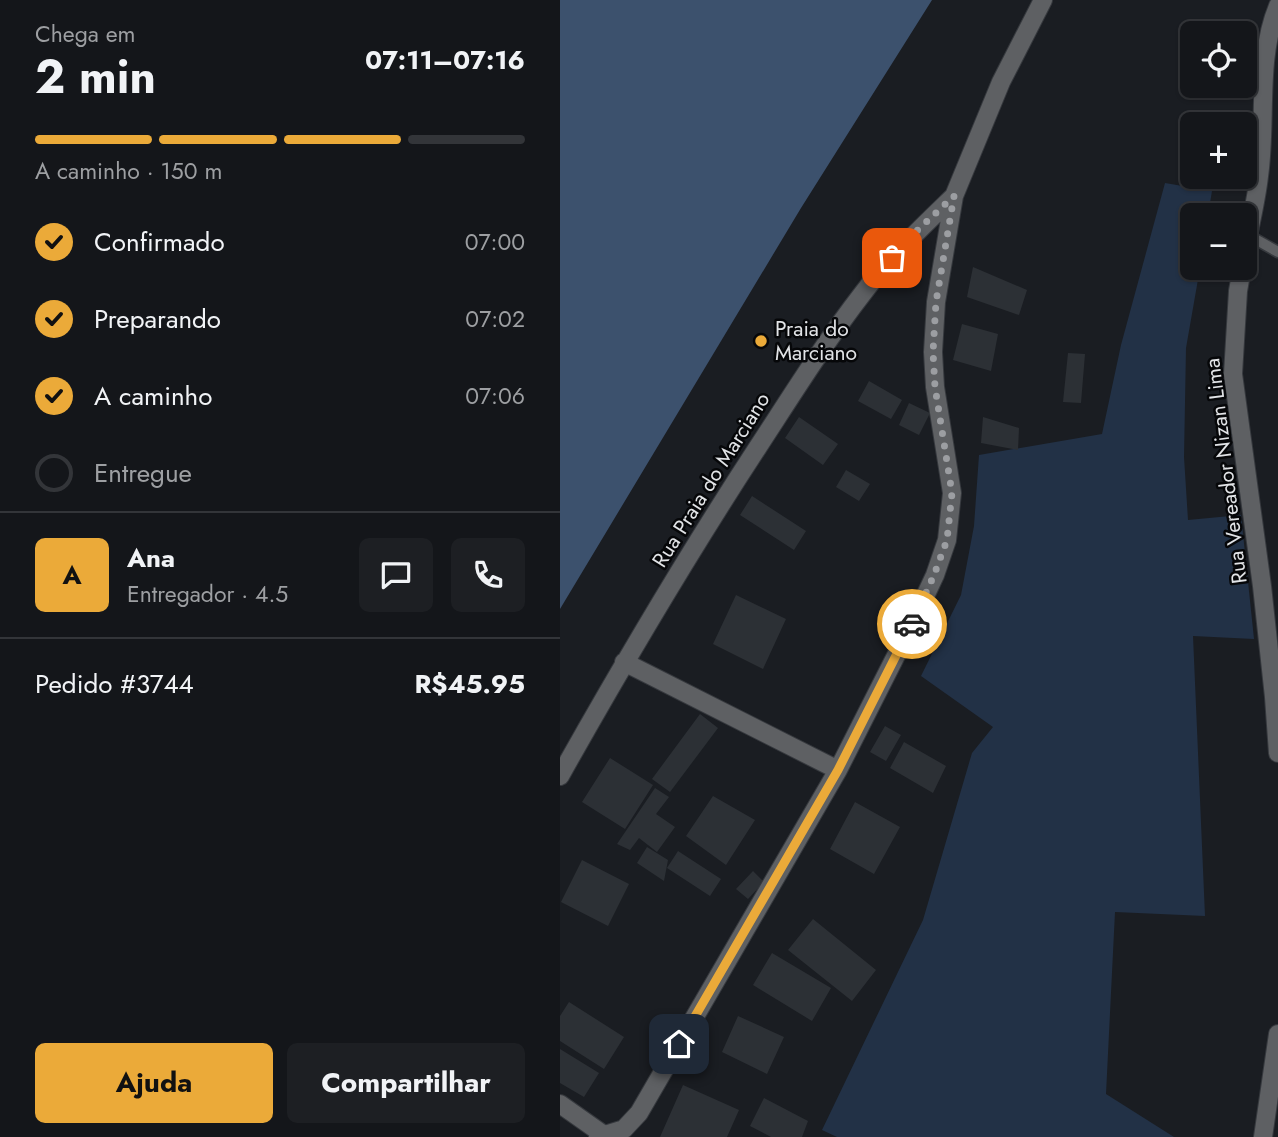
<!DOCTYPE html>
<html lang="pt">
<head>
<meta charset="utf-8">
<style>
  :root { --surface:#14161a; --page:#1d1f23; --text:#f1f3f6; --muted:#9d9fa2; --line:#333539; --accent:#ebaa39 }
  body { margin:0; font-family:Jost,sans-serif; background:var(--page); color:var(--text); height:100vh; display:flex; flex-direction:column; font-size:26px; white-space:nowrap }
  * { box-sizing:border-box; margin:0 }
  p { font-size:23px; color:var(--muted) }
  .icon { flex:none; width:38px; height:38px; fill:none; stroke:currentColor; stroke-width:2; stroke-linecap:round; stroke-linejoin:round }
  .map { position:relative; flex:1; overflow:hidden }
  .drawer { display:flex; flex-direction:column; background:var(--surface); width:560px }
  .drawer>* { flex:none }
  .tools { position:absolute; left:620px; top:21px; display:grid; gap:14px }
  .tools a { display:grid; place-items:center; width:77px; height:77px; border-radius:10px; background:var(--surface); box-shadow:0 2px 5px #0004,0 0 0 2px var(--line); font-size:35px }
  .pin { position:absolute; display:grid; place-items:center; width:60px; height:60px; color:#fff; margin:-30px; border-radius:14px; box-shadow:0 4px 10px #0006 }
  .courier { position:absolute; display:grid; place-items:center; width:70px; height:70px; margin:-35px; border:5px solid #ebaa39; border-radius:50%; background:#fff; color:#222; box-shadow:0 2px 9px #0007 }
  .head em { font-style:normal; font-weight:700 }
  .head div { display:flex; flex-direction:column-reverse }
  .head { display:flex; align-items:center; justify-content:space-between; height:119px; padding:0 35px }
  h1 { font-size:46px; font-weight:700; line-height:52px }
  .bar { display:grid; grid-template-columns:repeat(4,1fr); gap:10px 7px; align-content:center; height:84px; padding:0 35px }
  .bar i { height:9px; border-radius:5px; background:var(--line) }
  .bar .active { background:var(--accent) }
  .bar p { grid-column:span 4 }
  .line { display:flex; align-items:center; gap:18px; padding:0 35px; border-top:2px solid var(--line) }
  .line div { flex:1 }
  .round { display:grid; place-items:center; flex:none; width:74px; height:74px; border-radius:10px; background:var(--page) }
  ol { padding:0 35px; list-style:none }
  li { display:flex; align-items:center; gap:21px; height:77px }
  li p { margin-inline-start:auto }
  li .icon { padding:7px; border-radius:50%; background:var(--accent); color:#111; stroke-width:4 }
  li:last-child { color:var(--muted) }
  li i { width:38px; height:38px; border:4px solid var(--line); border-radius:50% }
  .button { display:flex; gap:14px; margin-top:auto; padding:14px 35px }
  .button a { flex:1; height:80px; border-radius:10px; background:var(--accent); color:#111; font-size:28px; font-weight:700; line-height:80px; text-align:center }
  .button a+a { background:var(--page); color:var(--text) }
  main { display:flex; flex:1; min-height:0 }
  .map>svg:first-child { display:block }
</style>
</head>
<body>
<main>
<section class="drawer">
<div class="head"><div><h1>2 min</h1><p>Chega em</p></div><em>07:11–07:16</em></div>
<div class="bar"><i class="active"></i><i class="active"></i><i class="active"></i><i></i><p>A caminho · 150 m</p></div>
<ol>
<li><svg class="icon" aria-label="check" viewBox="0 0 24 24"><path d="M5 12l5 5 9-10"/></svg>Confirmado<p>07:00</p></li>
<li><svg class="icon" aria-label="check" viewBox="0 0 24 24"><path d="M5 12l5 5 9-10"/></svg>Preparando<p>07:02</p></li>
<li><svg class="icon" aria-label="check" viewBox="0 0 24 24"><path d="M5 12l5 5 9-10"/></svg>A caminho<p>07:06</p></li>
<li><i></i>Entregue</li>
</ol>
<div class="line" style="height:126px"><b class="round" style="background:var(--accent);color:#111">A</b><div><b>Ana</b><p>Entregador · 4.5</p></div><a class="round"><svg class="icon" aria-label="chat" viewBox="0 0 24 24"><path d="M4 5h16v11H9l-5 4z"/></svg></a><a class="round"><svg class="icon" aria-label="phone" viewBox="0 0 24 24"><path d="M5 4h4l2 5-3 2q2 4 5 5l2-3 5 2v4C11 20 4 13 5 4z"/></svg></a></div>
<div class="line" style="height:91px"><div>Pedido #3744</div><b>R$45.95</b></div>
<div class="button"><a>Ajuda</a><a>Compartilhar</a></div>
</section>
<div class="map">
<svg width="718" height="1137" viewBox="0 0 718 1137">
  <rect width="100%" height="100%" fill="#1a1d22"/>
  <!-- green -->
  <path fill="#223146" d="M605,183l47,8 -4,24h-16v53h8l-14,80 -2,109 4,63 53,-5 13,124 -61,-3 12,280 -90,-4 -9,182 68,43h-337l-15,-7 101,-210 49,-167 21,-26 -72,-51 40,-81 13,-69 5,-71 123,-21 19,-89z"/>
  <!-- water -->
  <path fill="#3c516d" d="M0,0h372l-131,208 -241,401z"/>
  <!-- building -->
  <path fill="#2c3035" d="M413,267l54,23 -8,25 -52,-18z
    M402,324l36,10 -7,37 -38,-11z
    M508,353l17,1 -4,49 -18,-1z
    M309,381l33,19 -11,19 -33,-18z
    M349,403l21,10 -11,22 -20,-10z
    M239,417l39,27 -15,21 -38,-27z
    M423,417l36,11 -1,22 -37,-7z
    M286,470l24,14 -11,17 -23,-14z
    M192,496l54,35 -12,19 -54,-35z
    M176,595l50,24 -23,50 -50,-25z
    M140,714l18,14 -48,64 -18,-13z
    M325,726l16,9 -15,26 -16,-9z
    M344,742l42,24 -13,27 -43,-25z
    M50,758l43,27 -28,44 -43,-27z
    M95,788l14,9 -13,17 19,13 -18,25 -18,-14 -9,12 -13,-6z
    M153,796l42,24 -29,45 -40,-29z
    M295,802l45,25 -26,47 -44,-25z
    M87,847l21,13 -4,21 -27,-18z
    M118,851l43,28 -11,17 -43,-28z
    M22,860l47,24 -21,42 -47,-24z
    M193,871l11,11 -16,17 -12,-10z
    M253,919l63,51 -24,31 -64,-51z
    M212,953l59,35 -19,33 -59,-36z
    M9,1002l55,35 -20,32 -44,-28v-25z
    M178,1016l46,21 -17,37 -45,-22z
    M0,1049l39,24 -15,24 -24,-14z
    M123,1085l56,25 -12,27h-67z
    M204,1098l44,23 -6,16h-31l-21,-11z"/>
  <g fill="none" stroke-linecap="round" stroke-linejoin="round">
    <defs>
      <path id="lane" d="M688,235l30,17"/>
      <path id="street" d="M684,256c5,-27 12,-53 15,-80 8,-56 -3,-117 19,-170
        M682,268l-4,23 -5,83 29,212 12,111 4,56
        M64,662l214,108
        M0,776c63,-112 128,-222 198,-329 34,-52 67,-105 105,-154 27,-36 59,-66 91,-97
        M0,1104l44,31
        M38,1137l26,-8 15,-16 199,-343 75,-148 22,-47 12,-35 5,-47 -17,-106 -2,-35 3,-50 18,-106 47,-114 42,-82
        M703,1137l15,-103"/>
    </defs>
    <!-- lane casing -->
    <use href="#lane" stroke="#36393e" stroke-width="13"/>
    <!-- street casing -->
    <use href="#street" stroke="#36393e" stroke-width="20"/>
    <!-- lane -->
    <use href="#lane" stroke="#5e6063" stroke-width="10"/>
    <!-- street -->
    <use href="#street" stroke="#5e6063" stroke-width="18"/>
  </g>
  <g fill="none" stroke-linecap="round" stroke-linejoin="round">
    <!-- done -->
    <path stroke="#9c9ea2" stroke-width="7" stroke-dasharray="0 12.6" d="M332,258l14,-17 48,-45 -18,106 -3,50 2,35 17,106 -5,47 -13,35 -22,49"/>
    <!-- route -->
    <path stroke="#ebaa39" stroke-width="9" d="M119,1044l159,-274 74,-146"/>
  </g>
  <!-- markers -->
  <circle fill="#ebaa39" stroke="#060709" stroke-width="2.5" cx="201" cy="341" r="7"/>
  <g text-anchor="middle" stroke-width="5" stroke-linejoin="round" paint-order="stroke">
    <!-- poi labels -->
    <g font-size="21" fill="#e2e4e7" stroke="#060709" text-anchor="start">
      <text x="215" y="336">Praia do<tspan x="215" dy="24">Marciano</tspan></text>
    </g>
    <!-- street labels -->
    <g font-size="21" fill="#e2e4e7" stroke="#060709">
      <text transform="translate(666 471) rotate(-97)" y="7">Rua Vereador Nizan Lima</text>
      <text transform="translate(151 480) rotate(-58)" y="7">Rua Praia do Marciano</text>
    </g>
  </g>
</svg>
<div class="tools">
<a><svg class="icon" aria-label="locate" viewBox="0 0 24 24"><circle cx="12" cy="12" r="6"/><path d="M12 2v4M12 18v4M2 12h4M18 12h4"/></svg></a>
<a>+</a>
<a>−</a>
</div>
<div class="pin" style="left:332px;top:258px;background:#ea580c"><svg class="icon" aria-label="bag" viewBox="0 0 24 24"><path d="M5 8h14l-1 12H6zM9 8a3 3 0 0 1 6 0"/></svg></div>
<div class="pin" style="left:119px;top:1044px;background:#1f2937"><svg class="icon" aria-label="home" viewBox="0 0 24 24"><path d="M3 11l9-7 9 7M6 9v11h12V9"/></svg></div>
<div class="courier" style="left:352px;top:624px"><svg class="icon" aria-label="car" viewBox="0 0 24 24"><path d="M5 17H2v-5l4-1 3-4h7l3 4 3 1v5h-3M9 17h6M6 11h13"/><circle cx="7" cy="17" r="2"/><circle cx="17" cy="17" r="2"/></svg></div>
</div>
</main>
</body>
</html>
